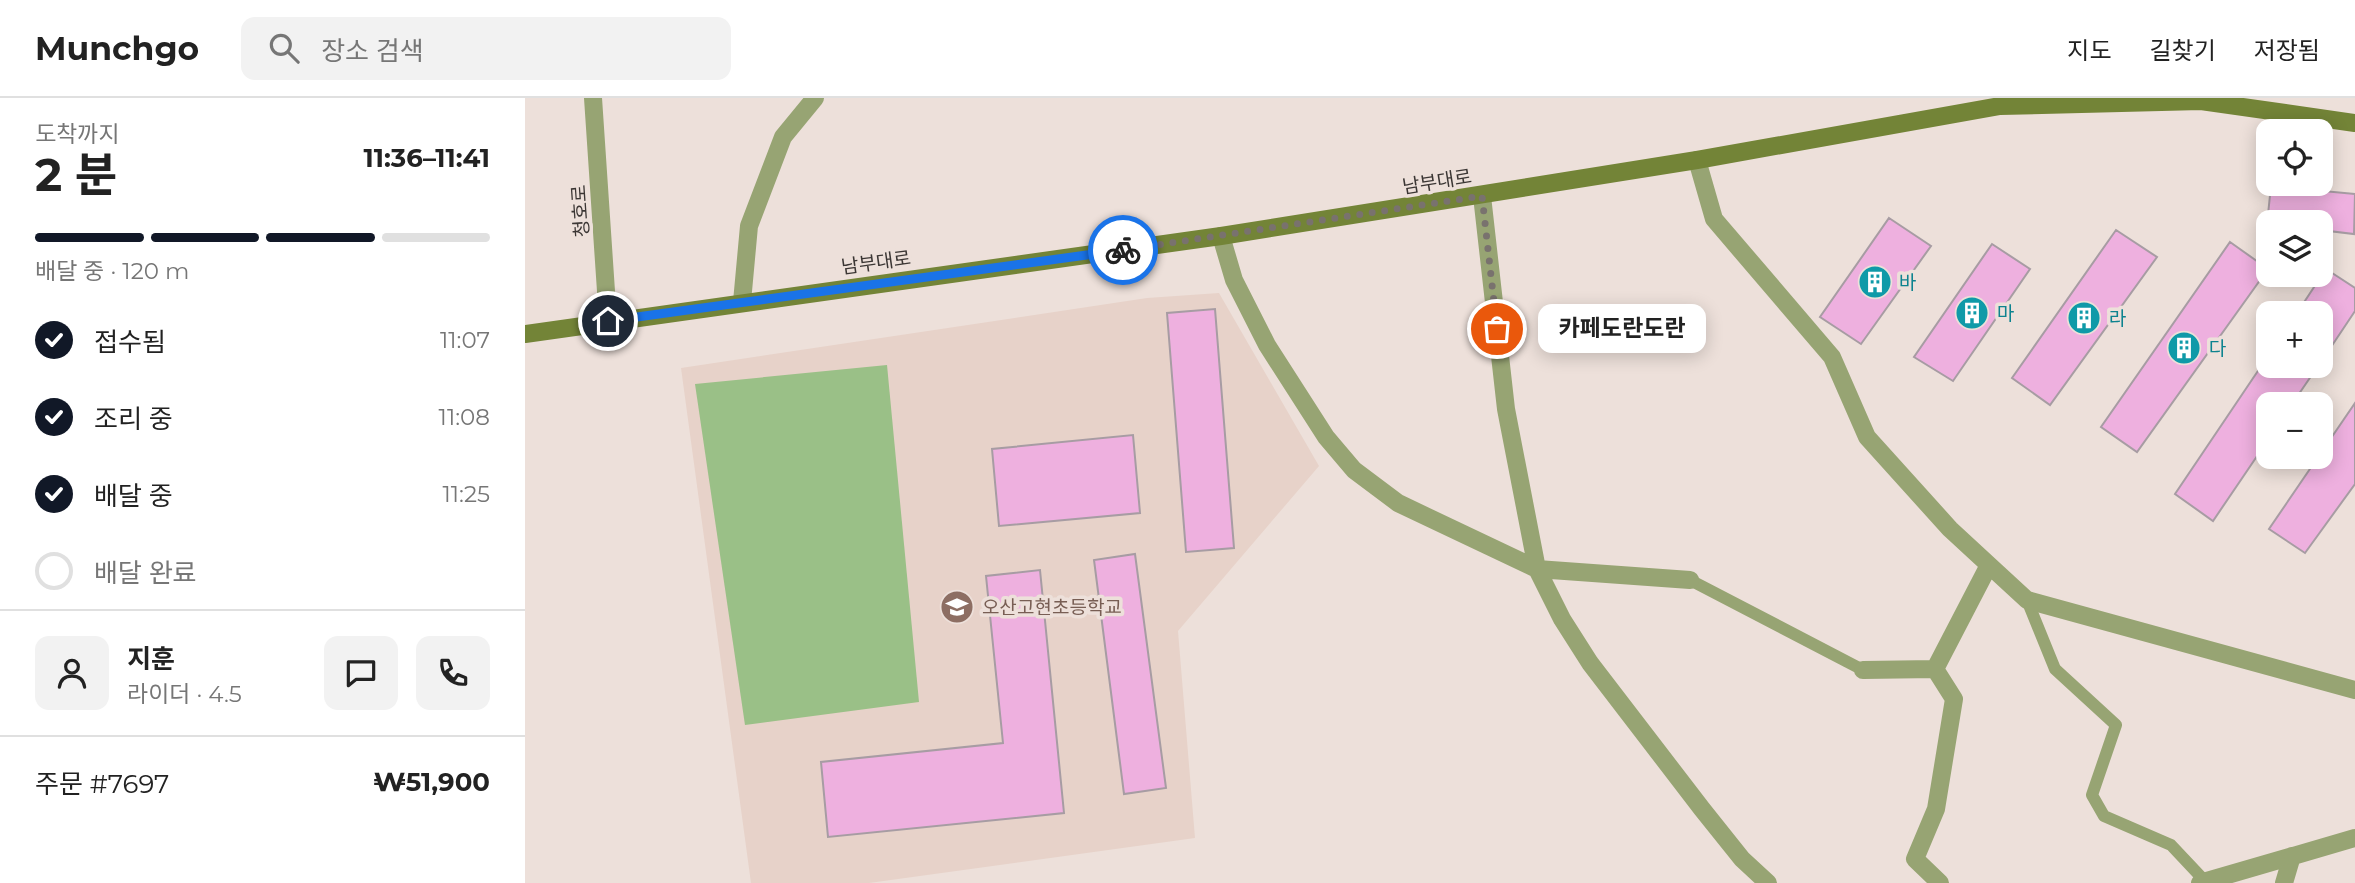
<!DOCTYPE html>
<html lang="ko">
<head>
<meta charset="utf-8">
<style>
  :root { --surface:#fff; --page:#f2f2f2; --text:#222; --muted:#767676; --line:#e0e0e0; --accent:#111827 }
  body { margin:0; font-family:Montserrat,"Noto Sans KR",sans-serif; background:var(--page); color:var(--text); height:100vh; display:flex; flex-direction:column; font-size:26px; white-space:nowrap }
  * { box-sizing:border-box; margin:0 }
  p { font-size:23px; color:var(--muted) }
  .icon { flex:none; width:38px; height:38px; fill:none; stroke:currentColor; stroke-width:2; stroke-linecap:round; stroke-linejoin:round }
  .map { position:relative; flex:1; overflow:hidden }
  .sheet { display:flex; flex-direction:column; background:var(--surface); width:525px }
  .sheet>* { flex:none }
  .tools { position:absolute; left:1731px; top:21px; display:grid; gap:14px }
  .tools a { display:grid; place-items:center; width:77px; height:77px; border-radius:14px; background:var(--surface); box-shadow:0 4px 18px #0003; font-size:35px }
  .pin { position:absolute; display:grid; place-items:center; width:60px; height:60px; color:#fff; margin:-30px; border:4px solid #fff; border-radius:50%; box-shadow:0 2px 7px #0007 }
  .courier { position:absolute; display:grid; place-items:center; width:70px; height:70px; margin:-35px; border:5px solid #1a73e8; border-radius:50%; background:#fff; color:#222; box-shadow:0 2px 9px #0007 }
  .bubble { position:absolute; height:49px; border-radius:14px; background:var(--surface); box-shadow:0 4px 18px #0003; font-size:23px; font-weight:700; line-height:49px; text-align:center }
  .overview em { font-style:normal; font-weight:700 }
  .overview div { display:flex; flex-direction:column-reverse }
  .overview { display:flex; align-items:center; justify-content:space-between; height:119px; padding:0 35px }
  h1 { font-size:46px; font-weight:700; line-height:52px }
  .bar { display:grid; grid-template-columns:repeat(4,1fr); gap:10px 7px; align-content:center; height:84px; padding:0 35px }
  .bar i { height:9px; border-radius:5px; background:var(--line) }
  .bar .on { background:var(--accent) }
  .bar p { grid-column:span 4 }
  .line { display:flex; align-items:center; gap:18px; padding:0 35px; border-top:2px solid var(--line) }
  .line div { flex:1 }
  .round { display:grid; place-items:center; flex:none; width:74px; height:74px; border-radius:14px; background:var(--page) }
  ol { padding:0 35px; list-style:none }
  li { display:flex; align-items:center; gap:21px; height:77px }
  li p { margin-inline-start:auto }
  li .icon { padding:7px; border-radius:50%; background:var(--accent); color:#fff; stroke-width:4 }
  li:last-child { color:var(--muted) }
  li i { width:38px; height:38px; border:4px solid var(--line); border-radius:50% }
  header { display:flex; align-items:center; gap:42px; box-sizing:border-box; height:98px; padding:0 35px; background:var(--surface); border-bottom:2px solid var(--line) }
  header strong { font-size:33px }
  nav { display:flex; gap:38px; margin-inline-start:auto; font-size:24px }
  .search { width:490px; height:63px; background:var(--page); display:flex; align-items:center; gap:18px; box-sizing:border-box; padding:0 24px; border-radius:14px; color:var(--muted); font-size:26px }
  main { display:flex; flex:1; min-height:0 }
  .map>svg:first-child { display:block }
</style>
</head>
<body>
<header>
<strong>Munchgo</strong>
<div class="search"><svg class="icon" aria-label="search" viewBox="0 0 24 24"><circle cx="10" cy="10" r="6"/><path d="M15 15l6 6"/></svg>장소 검색</div>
<nav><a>지도</a><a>길찾기</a><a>저장됨</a></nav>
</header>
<main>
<section class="sheet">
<div class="overview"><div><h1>2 분</h1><p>도착까지</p></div><em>11:36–11:41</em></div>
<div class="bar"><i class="on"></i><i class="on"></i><i class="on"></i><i></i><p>배달 중 · 120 m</p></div>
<ol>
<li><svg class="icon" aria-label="check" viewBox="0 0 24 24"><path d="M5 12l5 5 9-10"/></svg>접수됨<p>11:07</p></li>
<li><svg class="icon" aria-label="check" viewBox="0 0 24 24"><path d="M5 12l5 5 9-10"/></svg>조리 중<p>11:08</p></li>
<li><svg class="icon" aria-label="check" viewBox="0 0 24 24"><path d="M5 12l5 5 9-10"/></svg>배달 중<p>11:25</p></li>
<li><i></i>배달 완료</li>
</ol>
<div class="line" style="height:126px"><a class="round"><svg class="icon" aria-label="person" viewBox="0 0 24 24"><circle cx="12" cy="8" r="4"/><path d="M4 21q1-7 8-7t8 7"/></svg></a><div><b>지훈</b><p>라이더 · 4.5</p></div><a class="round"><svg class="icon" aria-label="chat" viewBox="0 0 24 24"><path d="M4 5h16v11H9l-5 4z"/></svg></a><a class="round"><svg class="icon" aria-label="phone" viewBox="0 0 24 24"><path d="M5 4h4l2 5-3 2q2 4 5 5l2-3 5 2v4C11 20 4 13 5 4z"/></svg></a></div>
<div class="line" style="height:91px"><div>주문 #7697</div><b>₩51,900</b></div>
</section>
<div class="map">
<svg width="1830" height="785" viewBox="0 0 1830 785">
  <rect width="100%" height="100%" fill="#ede0da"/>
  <!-- built -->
  <path fill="#e7d2c9" d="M694,195l100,173 -141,165 17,207 -326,45h-118l-70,-515 466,-70z"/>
  <!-- green -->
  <path fill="#9ac087" d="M362,267l32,337 -174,23 -50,-341z"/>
  <!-- building -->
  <path fill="#eeb0df" stroke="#a79ca3" stroke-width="2" d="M1746,88l84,8 -1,40 -33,-4v-8l-54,2z
    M1364,120l42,28 -70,98 -41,-27z
    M1591,132l41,27 -107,148 -38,-27z
    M1705,144l38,27 -131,183 -36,-25z
    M1467,146l38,25 -77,112 -39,-24z
    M1801,171l29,19v23l-34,51v-49h-24z
    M690,211l19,239 -48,4 -19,-239z
    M1743,258v10h50l-26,38h-24v36l-55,81 -38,-27z
    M1830,305v81l-50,69 -36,-24z
    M608,337l7,78 -141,13 -7,-77z
    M610,456l31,234 -42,6 -30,-234z
    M515,472l24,243 -236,24 -7,-75 182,-19 -17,-167z"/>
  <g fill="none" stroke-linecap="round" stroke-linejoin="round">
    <!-- service -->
    <path stroke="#97a473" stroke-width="12" d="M1165,482l173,90
      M1502,502l28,69 61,56 -24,70 12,21 67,29 33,35"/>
    <!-- minor -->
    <path stroke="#97a473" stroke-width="18" d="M1172,62l17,59 118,138 35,80 83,92 39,36 -54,104 19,30 -18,110 -21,50 25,24
      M957,98l24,213 31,160 25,50 28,44 112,146 40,50 26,24
      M696,138l13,44 33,65 59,92 28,33 44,33 139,66 153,11
      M217,204l7,-76 34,-89 32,-39
      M1464,467l38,35 328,90
      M1338,572l72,-1
      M1675,785l155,-45
      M1759,785l8,-27"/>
    <!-- tertiary -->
    <path stroke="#97a473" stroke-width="18" d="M68,0l15,223"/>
    <!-- secondary -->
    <path stroke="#738437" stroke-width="18" d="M0,236l696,-98 476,-76 303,-54 201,-5 154,22"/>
  </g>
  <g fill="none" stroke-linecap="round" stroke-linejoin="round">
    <!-- done -->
    <path stroke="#79726e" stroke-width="7" stroke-dasharray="0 12.6" d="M598,152l359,-54 15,133"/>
    <!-- route -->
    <path stroke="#1a73e8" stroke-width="9" d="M83,223l515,-71"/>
  </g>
  <!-- icons -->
  <defs>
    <symbol id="building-disc" viewBox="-11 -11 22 22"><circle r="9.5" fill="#0f9aa8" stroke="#ede0da"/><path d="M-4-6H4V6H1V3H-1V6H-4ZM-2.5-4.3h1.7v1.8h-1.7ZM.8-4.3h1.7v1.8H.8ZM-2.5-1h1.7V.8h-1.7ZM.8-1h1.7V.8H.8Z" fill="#fff"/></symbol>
    <symbol id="school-disc" viewBox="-11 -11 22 22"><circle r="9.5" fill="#8d6e63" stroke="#ede0da"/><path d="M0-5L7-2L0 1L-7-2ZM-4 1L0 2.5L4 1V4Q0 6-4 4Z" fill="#fff"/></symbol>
  </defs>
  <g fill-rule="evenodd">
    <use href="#building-disc" x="1331" y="165" width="38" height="38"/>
    <use href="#building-disc" x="1428" y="196" width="38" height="38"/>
    <use href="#building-disc" x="1540" y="201" width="38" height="38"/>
    <use href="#building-disc" x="1640" y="231" width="38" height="38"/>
    <use href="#school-disc" x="413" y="490" width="38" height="38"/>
  </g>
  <g text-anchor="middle" stroke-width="7" stroke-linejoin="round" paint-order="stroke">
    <!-- street labels -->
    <g font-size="19" fill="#3b3634" stroke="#ede0da">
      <text transform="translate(912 83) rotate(-9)" y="7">남부대로</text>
      <text transform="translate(55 113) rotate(-94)" y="7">청호로</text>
      <text transform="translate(351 164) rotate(-8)" y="7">남부대로</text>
    </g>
    <!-- culture labels -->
    <g font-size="19" fill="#0d838f" stroke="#ede0da" text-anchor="start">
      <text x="1374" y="191">바</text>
      <text x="1472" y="222">마</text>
      <text x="1584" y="227">라</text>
      <text x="1684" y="257">다</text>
    </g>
    <!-- education labels -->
    <g font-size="19" fill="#785e54" stroke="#ede0da" text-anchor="start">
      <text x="457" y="516">오산고현초등학교</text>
    </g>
  </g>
</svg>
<div class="tools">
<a><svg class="icon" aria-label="locate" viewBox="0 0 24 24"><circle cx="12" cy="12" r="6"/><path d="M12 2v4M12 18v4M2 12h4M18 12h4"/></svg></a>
<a><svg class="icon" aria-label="layers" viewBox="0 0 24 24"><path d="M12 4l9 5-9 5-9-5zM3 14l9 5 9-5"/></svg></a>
<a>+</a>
<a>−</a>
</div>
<div class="pin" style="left:972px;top:231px;background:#ea580c"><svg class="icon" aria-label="bag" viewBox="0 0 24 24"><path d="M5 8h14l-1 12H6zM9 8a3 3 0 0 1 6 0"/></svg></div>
<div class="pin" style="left:83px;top:223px;background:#1f2937"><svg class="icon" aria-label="home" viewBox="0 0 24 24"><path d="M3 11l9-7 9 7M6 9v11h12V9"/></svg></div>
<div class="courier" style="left:598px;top:152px"><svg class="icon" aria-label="bike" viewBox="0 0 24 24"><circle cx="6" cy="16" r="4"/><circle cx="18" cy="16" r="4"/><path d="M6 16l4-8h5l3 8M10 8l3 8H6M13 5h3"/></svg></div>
<div class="bubble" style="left:1013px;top:206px;width:168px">카페도란도란</div>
</div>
</main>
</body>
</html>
